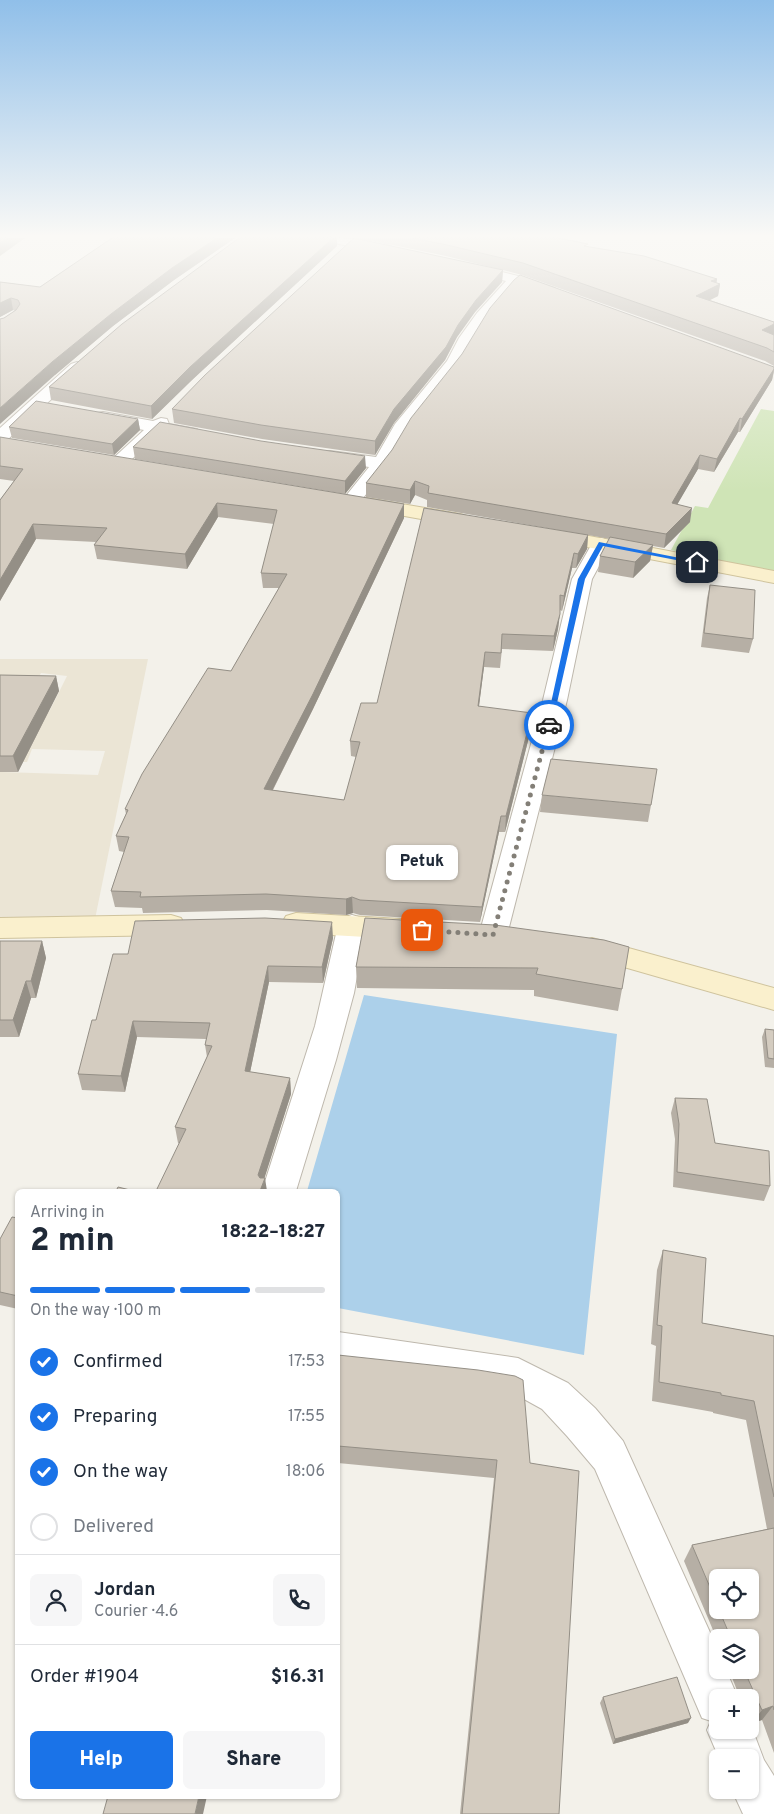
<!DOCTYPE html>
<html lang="en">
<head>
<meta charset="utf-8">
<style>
  :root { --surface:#fff; --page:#f6f6f7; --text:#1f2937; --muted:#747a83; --line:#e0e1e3; --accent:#1a73e8 }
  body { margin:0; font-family:Overpass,sans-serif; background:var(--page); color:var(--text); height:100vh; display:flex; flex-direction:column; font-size:19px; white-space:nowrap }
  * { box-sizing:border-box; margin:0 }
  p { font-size:16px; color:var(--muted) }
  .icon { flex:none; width:28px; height:28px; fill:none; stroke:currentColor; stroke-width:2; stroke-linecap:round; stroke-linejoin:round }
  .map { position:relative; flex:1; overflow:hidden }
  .side { position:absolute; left:15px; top:1189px; width:325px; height:610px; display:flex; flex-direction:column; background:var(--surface); border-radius:8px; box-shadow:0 1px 4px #0004 }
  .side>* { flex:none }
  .fabs { position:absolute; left:709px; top:1569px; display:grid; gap:10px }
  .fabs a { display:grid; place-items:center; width:50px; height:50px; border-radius:8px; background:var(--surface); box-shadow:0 1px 4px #0004; font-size:25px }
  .pin { position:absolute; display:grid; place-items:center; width:42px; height:42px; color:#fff; margin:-21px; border-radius:10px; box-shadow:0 2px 8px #0006 }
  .courier { position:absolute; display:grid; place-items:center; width:50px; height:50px; margin:-25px; border:4px solid #1a73e8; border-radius:50%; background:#fff; color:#222; box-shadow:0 1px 6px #0007 }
  .bubble { position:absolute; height:35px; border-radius:8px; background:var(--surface); box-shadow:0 1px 4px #0004; font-size:16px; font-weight:800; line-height:35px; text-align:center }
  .overview em { font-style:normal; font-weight:800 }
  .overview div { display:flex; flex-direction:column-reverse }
  .overview { display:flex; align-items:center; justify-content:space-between; height:85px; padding:0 15px }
  h1 { font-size:32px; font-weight:800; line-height:38px }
  .bar { display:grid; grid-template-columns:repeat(4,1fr); gap:8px 5px; align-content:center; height:60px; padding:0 15px }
  .bar i { height:6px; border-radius:4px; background:var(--line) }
  .bar .current { background:var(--accent) }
  .bar p { grid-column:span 4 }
  .line { display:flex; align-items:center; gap:12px; padding:0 15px; border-top:1px solid var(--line) }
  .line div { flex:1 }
  .round { display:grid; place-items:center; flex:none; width:52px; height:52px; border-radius:8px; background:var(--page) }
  ol { padding:0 15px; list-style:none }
  li { display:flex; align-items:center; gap:15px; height:55px }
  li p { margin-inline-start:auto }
  li .icon { padding:5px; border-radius:50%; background:var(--accent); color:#fff; stroke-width:4 }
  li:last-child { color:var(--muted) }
  li i { width:28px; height:28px; border:2px solid var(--line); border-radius:50% }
  .button { display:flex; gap:10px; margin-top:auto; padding:10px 15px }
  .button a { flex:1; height:58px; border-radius:8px; background:var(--accent); color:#fff; font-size:20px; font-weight:800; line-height:58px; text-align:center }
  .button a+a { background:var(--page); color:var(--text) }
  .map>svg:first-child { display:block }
</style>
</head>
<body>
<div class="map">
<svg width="774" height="1814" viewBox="0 0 774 1814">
  <rect width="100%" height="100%" fill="#f3f1ea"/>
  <!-- education -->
  <path fill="#ebe5d5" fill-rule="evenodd" d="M0,659h148l-53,260 -95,1zM41,673l26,3 -18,36 -27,-3zM32,749l73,2 -7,24 -96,-3 4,-10h21z"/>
  <!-- green -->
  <path fill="#cfe4b6" d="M761,409l13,2v161l-103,-22 24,-44 13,2z"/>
  <!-- water -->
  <path fill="#acd0ea" d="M364,995l253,39 -33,321 -246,-47v-117h-31z"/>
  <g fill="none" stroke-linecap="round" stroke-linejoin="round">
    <defs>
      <path id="street" d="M321,238c13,-1 66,2 74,11l-7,4 -60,-11z
        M466,263l56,14 33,11 2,3 -2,3 -5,1 -31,-10 -7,5 -24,29 -28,47 -51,64 -19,33 -33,43 -7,2 -7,-2 -2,-4 28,-35 -45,-7 -3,-4 3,-4 6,-1 46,6 19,-33 52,-63 12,-23 18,-25 29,-32 -45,-11 -2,-3 2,-3z
        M77,362l6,2 2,3 -2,3 -77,71 -6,1v-14l71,-64z
        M103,412l50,9 8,-3 6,1 2,5 28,5 3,4 -3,4 -6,1 -30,-5 -38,34 -6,1 -6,-1 -3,-4 36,-33 -47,-9 -2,-4 2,-4z
        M601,538l7,2 3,4 -19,35 -25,121 -60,235 -4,7 -10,3 -10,-3 -4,-7 64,-235 29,-121 22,-39z
        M352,915l10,3 4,7 -12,68 -18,67 -40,131h-34l53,-165 23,-101 4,-7z
        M338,1332l180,26 50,25 27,25 28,33 95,209v20h8l12,28h-20v32h32v-7l14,37 10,16v38h-31l-11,-24h18v-32h-31l-12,-28 4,-9 -9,-3 -107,-249 -28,-33 -25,-27 -29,-16 -175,-26z"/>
      <path id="secondary" d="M367,498l93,16 7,2 3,4 -3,4 -7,2 -100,-18 -2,-4 2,-4z
        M552,529l222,42v12l-229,-44 -3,-4 3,-4z
        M296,913l105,6 10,3 4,7 -4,7 -10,3 -105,-6 -10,-3 -4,-7 4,-7z
        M171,915l10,3 4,7 -4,7 -10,3 -171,3v-20z
        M592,938l182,50v22l-192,-55 -4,-7 4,-7z"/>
    </defs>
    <!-- street casing -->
    <use href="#street" stroke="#beb8ad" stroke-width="2"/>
    <!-- secondary casing -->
    <use href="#secondary" stroke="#cfc39d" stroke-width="2"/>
    <!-- street -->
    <use href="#street" fill="#fff" fill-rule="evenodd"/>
    <!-- secondary -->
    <use href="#secondary" fill="#faf0cd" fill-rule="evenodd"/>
  </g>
  <!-- wall -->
  <path fill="#b6afa5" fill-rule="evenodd" d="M110,238h125l-61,42 -61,46 -58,49 -51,-57 11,-7 -2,-1 -13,7v-35l40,5 72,-49z
    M359,238h199l29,9 130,32 -1,4 4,1 -2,12 -8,4 64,22v44l-9,-5 -243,-86 -19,-5 -1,12 -27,30 -18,25 -12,23 -51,63 -19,32 -113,-16 -88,-16 -2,-14 322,-141 -48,-12z
    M337,246l-145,134 -40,39 -101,-19 -2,-13z
    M774,367v5l-2,8 -32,52h-2l-24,40 -16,-3 -21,35 13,18 -26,26 -11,-2 -3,15 -17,17 -35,-6 2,-16 10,-17 -22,-4 -1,14 -11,19h-4l-10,43 -2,-1 -2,19 -5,22 -51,-2 -2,19 -16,-1 -5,39 52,23 -26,103h-6l-19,90 -120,-7 -7,-2 -7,2 -79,-5 -124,3 -1,-5 -27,-1 -4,-16 13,-39 -5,-1 -3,-15 10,-22 -1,-5 106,-138 48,-83h-16l-2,-15 13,-49 -56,-7 -31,52 -90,-10 -3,-14 2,-3 -60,-3 -36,62v-101l14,-19 -14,-2v-42l404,81 -91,191 -40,81 71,10 12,-43 -5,-1 -1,-15 27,-38 209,-168 -159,-28v-7l-12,-5 -5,9 -44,-7v-14z
    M138,419l2,11 -26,25 -102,-17 -3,-11z
    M133,447l233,21 -21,26 -210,-35z
    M710,585l43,54 -4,14 -48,-6 6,-49z
    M0,675l56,1 3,15 -41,81h-18z
    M542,795l109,10 -3,17 -108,-10z
    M365,918l257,71 -4,22 -84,-15v-6l-177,-2 -1,-21z
    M333,938l-10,45 -54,-1 -19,90 40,6 1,16 -27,84 -86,-35 -3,-16 32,-70 -2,-12 1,-6 -69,-2 -12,55 -43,-2 -4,-16 18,-54 32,-66z
    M0,941h42l4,17 -10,40h-5l-12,39h-19z
    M765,1029l9,1v38l-9,-1 -3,-30z
    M675,1098l40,45 55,43 -6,15 -91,-14 2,-48 -4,-26z
    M18,1218v91l-18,-4v-66z
    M663,1250l39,73 72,13v417l-12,-33 -10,3 -2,-2v-23h-10l-11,-28h21v-32h-32v4l-34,-81 8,-16 75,-16 -21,-109 -33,-7v-1l-61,-11 4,-55 -5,-2 6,-74zM718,1578l32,32h-32z
    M338,1355l192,108 29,351h-99l34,-336 -156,-15z
    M603,1697l85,26 -75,21 -13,-41z"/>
  <!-- shaded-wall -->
  <path fill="#948f86" d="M7,238h18l-25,18v-13z
    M217,238h18l-61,42 -61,46 -58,49 -55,49v-16l52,-46 59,-48 61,-46z
    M333,238h4v8l-145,134 -40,39 -1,-13 39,-39z
    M503,270l-1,12 -27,30 -18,25 -12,23 -51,63 -19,32v-14l19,-32 82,-109z
    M717,279l-1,7 4,-2 -2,12 -24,12 2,-12 15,-15z
    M11,298l2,12 -13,7v-14z
    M774,324v11l-12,-5z
    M774,369l-2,11 -32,52 2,-13z
    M740,418l-2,14 -24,40 3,-13z
    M138,419l2,11 -26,25 -2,-11z
    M700,455l-2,14 -28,48 2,-14z
    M365,456l1,12 -21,26v-13z
    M415,481v14l-5,9v-14z
    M217,503l1,14 -31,52 -2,-15z
    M404,504v14l-91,191 -48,96 -1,-16z
    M692,508l-2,14 -26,26 2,-14z
    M33,524l3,15 -36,62v-21z
    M588,535l-1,14 -11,19 2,-14z
    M653,545l-3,16 -17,17 2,-16z
    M574,553l-2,15 -10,43 2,-15z
    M560,614l-2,15 -5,22 1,-15z
    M485,652l-1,15 -7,54 1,-15z
    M56,676l3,15 -41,81 -5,-16z
    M532,713l-1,16 -26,103 1,-16z
    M501,816l-2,16 -19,90 2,-15z
    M352,897l1,16 -7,2v-16z
    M332,922l1,16 -10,45 -1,-16z
    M42,941l4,17 -10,40 -5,-17z
    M268,966l1,16 -22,105 -2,-16z
    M26,981l5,17 -12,39 -6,-17z
    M133,1021l4,16 -12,55 -4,-16z
    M290,1078l1,16 -29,92 3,-8 2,13h-7l-2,-16z
    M773,1706l-11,14 -10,3 10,-13z
    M691,1718l-3,5 -75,21 2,-5z
    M199,1796h8l-4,18h-8z"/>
  <!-- building -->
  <path fill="#d4ccc0" stroke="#948f86" d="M0,238h7l-7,5z
    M112,238h105l-45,30 -61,46 -59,48 -52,46v-89l4,-1 12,-8 4,-6 -2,-4 -7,-2 -11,5v-21l40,5z
    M239,238h94l-143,129 -39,39 -102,-19 73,-63z
    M354,238l149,32 -27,30 -18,25 -12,22 -52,62 -19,32 -114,-16 -89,-16 33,-34z
    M413,238h145l30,6 -4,2 60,10 73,23 -6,2 9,3 -24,12 78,26v2l-12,6 12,5v17l-7,-4 -244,-85 -76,-18z
    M520,275l254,92v2l-32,50 -2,-1 -23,41 -17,-4 -28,48 20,5 -26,26 -238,-41 1,-7 -14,-5 -5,9 -44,-7 26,-33 19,-32 51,-64 28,-46 24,-28z
    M36,401l102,18 -26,25 -103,-17z
    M160,422l101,19 104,15 -20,25 -212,-34z
    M0,437l404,67 -91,190 -49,95 80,11 16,-58 -10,-1 11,-38h16l47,-195 164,27 -10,19 -4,-1 -10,43 -4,-1v19l-6,22 -52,-2 -1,19 -16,-1 -7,54 54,7 -26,103h-5l-19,91 -122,-7 -8,-3 -6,2 -80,-5 -126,3 1,-5 -30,-1 18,-54 -13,-1 12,-26 -3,-1 17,-35 66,-106 23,3 56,-97 -26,-1 16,-63 -60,-7 -32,51 -91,-9 13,-17 -74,-4 -33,56v-80l23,-31 -23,-3z
    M610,537l43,8 -18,17 -35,-6z
    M710,585l45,5 -2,49 -49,-6z
    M0,675l56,1 -43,80h-13z
    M551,759l106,10 -6,36 -109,-10z
    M265,918l67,4 -10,45 -54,-1 -23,105 45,7 -32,97 2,3h5l-5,13h-104l30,-62 -11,-2 37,-81 -7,-1 5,-22 -77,-2 -12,55 -43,-2 14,-54h4l17,-66h15l7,-33z
    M365,918l130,7 109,15 25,7 -7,42 -86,-15 2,-6 -182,-1z
    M0,941h42l-11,40h-5l-13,39h-13z
    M765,1029l9,1v29l-6,-1z
    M675,1098l32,1 8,44 54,8 1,35 -93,-14 2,-48z
    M118,1187l16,4h-18z
    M12,1217l6,1v78l-18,-4v-53z
    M663,1250l43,8 -4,65 72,13v161l-20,-96 -33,-6v-2l-62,-11 3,-56 -5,-1z
    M338,1355l140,15 37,6 8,4 7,83 49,8 -20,343h-97l35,-354 -159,-14z
    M774,1528v182l-1,-4 -11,4 -1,-2 -17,-38h6v-32h-19l-12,-28h31v-32h-32v28l-26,-61z
    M677,1677l14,41 -76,21 -12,-42z
    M108,1796h91l-4,18h-92z"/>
  <!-- sky -->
  <linearGradient id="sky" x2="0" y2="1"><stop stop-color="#90bfe9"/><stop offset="0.48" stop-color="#faf9f6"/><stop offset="1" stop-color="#faf9f6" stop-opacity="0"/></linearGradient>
  <rect width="774" height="492" fill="url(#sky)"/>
  <!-- route -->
  <path fill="#1a73e8" d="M599,542l101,20 -3,2 -94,-18 -18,33 -33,146 -6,1 32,-147z"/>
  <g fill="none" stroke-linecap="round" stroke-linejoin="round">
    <!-- done -->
    <path stroke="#837f77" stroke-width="5" stroke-dasharray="0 9" d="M422,930l71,5 56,-210"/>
  </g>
</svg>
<div class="fabs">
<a><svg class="icon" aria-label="locate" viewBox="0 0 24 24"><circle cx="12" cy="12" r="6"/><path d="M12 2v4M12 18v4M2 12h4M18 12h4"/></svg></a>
<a><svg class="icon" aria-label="layers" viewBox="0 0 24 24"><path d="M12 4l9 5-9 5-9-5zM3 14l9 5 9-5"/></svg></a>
<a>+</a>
<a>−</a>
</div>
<div class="pin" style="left:422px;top:930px;background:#ea580c"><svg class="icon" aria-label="bag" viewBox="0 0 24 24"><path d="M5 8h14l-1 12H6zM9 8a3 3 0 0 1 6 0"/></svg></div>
<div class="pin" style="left:697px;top:562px;background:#1f2937"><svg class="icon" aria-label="home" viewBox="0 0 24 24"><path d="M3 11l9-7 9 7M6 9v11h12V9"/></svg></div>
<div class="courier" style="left:549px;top:725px"><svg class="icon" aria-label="car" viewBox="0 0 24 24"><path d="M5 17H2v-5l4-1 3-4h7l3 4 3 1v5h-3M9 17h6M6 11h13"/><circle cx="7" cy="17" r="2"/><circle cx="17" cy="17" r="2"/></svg></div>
<div class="bubble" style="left:386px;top:845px;width:72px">Petuk</div>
<section class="side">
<div class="overview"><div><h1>2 min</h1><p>Arriving in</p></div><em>18:22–18:27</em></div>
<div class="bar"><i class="current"></i><i class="current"></i><i class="current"></i><i></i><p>On the way · 100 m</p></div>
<ol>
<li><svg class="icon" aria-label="check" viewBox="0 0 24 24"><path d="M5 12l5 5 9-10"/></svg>Confirmed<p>17:53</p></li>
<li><svg class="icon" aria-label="check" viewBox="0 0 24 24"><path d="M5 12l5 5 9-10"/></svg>Preparing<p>17:55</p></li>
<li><svg class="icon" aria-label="check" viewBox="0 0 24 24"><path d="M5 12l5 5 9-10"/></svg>On the way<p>18:06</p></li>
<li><i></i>Delivered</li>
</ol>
<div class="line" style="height:90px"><a class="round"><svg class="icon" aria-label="person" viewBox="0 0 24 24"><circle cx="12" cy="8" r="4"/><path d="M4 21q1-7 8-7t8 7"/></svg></a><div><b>Jordan</b><p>Courier · 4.6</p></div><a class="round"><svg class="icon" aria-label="phone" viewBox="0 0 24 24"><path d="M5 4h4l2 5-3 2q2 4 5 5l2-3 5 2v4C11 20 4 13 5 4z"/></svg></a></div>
<div class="line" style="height:65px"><div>Order #1904</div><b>$16.31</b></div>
<div class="button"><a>Help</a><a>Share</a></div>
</section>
</div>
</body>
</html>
